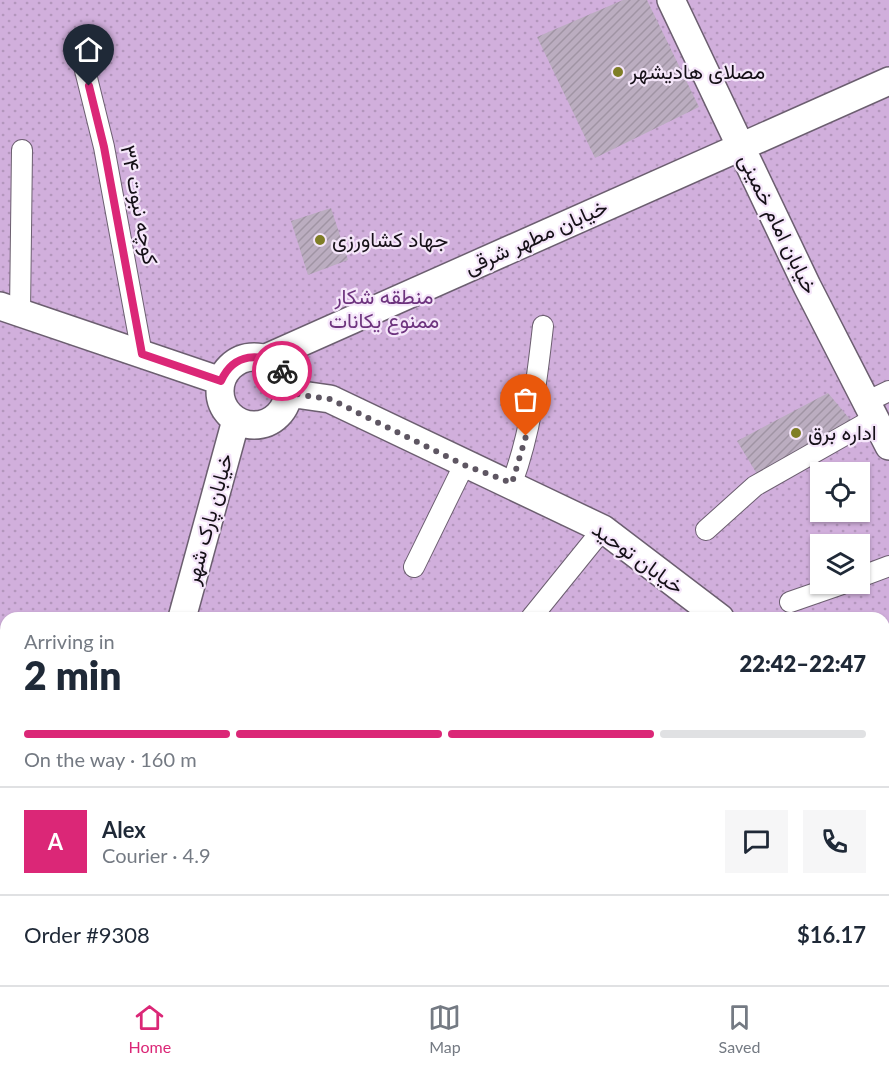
<!DOCTYPE html>
<html lang="en">
<head>
<meta charset="utf-8">
<style>
  :root { --surface:#fff; --page:#f6f6f7; --text:#1f2937; --muted:#747a83; --line:#e0e1e3; --accent:#db2777 }
  body { margin:0; font-family:Lato,Vazirmatn,sans-serif; background:var(--page); color:var(--text); height:100vh; display:flex; flex-direction:column; font-size:22px; white-space:nowrap }
  * { box-sizing:border-box; margin:0 }
  p { font-size:20px; color:var(--muted) }
  .icon { flex:none; width:33px; height:33px; fill:none; stroke:currentColor; stroke-width:2; stroke-linecap:round; stroke-linejoin:round }
  .map { position:relative; flex:1; overflow:hidden }
  .side { position:absolute; left:0px; top:612px; width:890px; height:374px; display:flex; flex-direction:column; background:var(--surface); border-radius:18px 18px 0 0; box-shadow:0 2px 4px #0004 }
  .side>* { flex:none }
  .tools { position:absolute; left:810px; top:462px; display:grid; gap:12px }
  .tools a { display:grid; place-items:center; width:60px; height:60px; border-radius:0px; background:var(--surface); box-shadow:0 2px 4px #0004; font-size:30px }
  .pin { position:absolute; display:grid; place-items:center; width:51px; height:51px; color:#fff; margin:-62px -26px; border-radius:50% 50% 50% 0; rotate:-45deg; box-shadow:0 0 6px #0007 }
  .pin .icon { rotate:45deg }
  .courier { position:absolute; display:grid; place-items:center; width:60px; height:60px; margin:-30px; border:4px solid #db2777; border-radius:50%; background:#fff; color:#222; box-shadow:0 2px 8px #0007 }
  .head em { font-style:normal; font-weight:800 }
  .head div { display:flex; flex-direction:column-reverse }
  .head { display:flex; align-items:center; justify-content:space-between; height:102px; padding:0 24px }
  h1 { font-size:39px; font-weight:800; line-height:45px }
  .bar { display:grid; grid-template-columns:repeat(4,1fr); gap:9px 6px; align-content:center; height:72px; padding:0 24px }
  .bar i { height:8px; border-radius:4px; background:var(--line) }
  .bar .active { background:var(--accent) }
  .bar p { grid-column:span 4 }
  .line { display:flex; align-items:center; gap:15px; padding:0 24px; border-top:2px solid var(--line) }
  .line div { flex:1 }
  .round { display:grid; place-items:center; flex:none; width:63px; height:63px; border-radius:0px; background:var(--page) }
  .menu { display:flex; justify-content:space-around; align-items:center; height:84px; border-top:2px solid var(--line); background:var(--surface); font-size:16px; color:var(--muted) }
  .menu a { display:grid; justify-items:center; gap:3px }
  .menu .active { color:var(--accent) }
  .map>svg:first-child { display:block }
</style>
</head>
<body>
<div class="map">
<svg width="889" height="985" viewBox="0 0 889 985">
  <defs>
    <pattern id="park-dots" width="8" height="8" patternUnits="userSpaceOnUse" patternTransform="scale(1.5)"><rect width="8" height="8" fill="#d1afdc"/><path d="M2 2h.1M6 6h.1" fill="none" stroke="#b396bc" stroke-width="1.8" stroke-linecap="round"/></pattern>
    <pattern id="building-hatch" width="6" height="6" patternUnits="userSpaceOnUse" patternTransform="scale(1.5)"><rect width="6" height="6" fill="#bbadc0"/><path d="M-1 1l2-2M0 6l6-6M5 7l2-2" fill="none" stroke="#a094a4"/></pattern>
  </defs>
  <rect width="100%" height="100%" fill="#e7d9ec"/>
  <!-- park -->
  <path fill="url(#park-dots)" fill-rule="evenodd" d="M0,0h889v985h-889zM820,472h40v40h-40zM820,544h40v40h-40zM6,618h878v362h-878z"/>
  <!-- building -->
  <path fill="url(#building-hatch)" d="M623,0h24l52,107 -104,51 -58,-121z
    M331,208l17,52 -40,15 -17,-54z
    M828,393l26,31 -94,55 -23,-38z"/>
  <g fill="none" stroke-linecap="round" stroke-linejoin="round">
    <defs>
      <path id="street" d="M84,66l20,81 38,207
        M20,313l2,-163
        M866,402l23,-11
        M512,483c19,-51 25,-103 31,-157
        M706,530l49,-44 120,-68
        M414,567l50,-102
        M860,577l29,-11
        M790,602l52,-18
        M531,618l72,-89
        M884,706l5,-2
        M0,830l6,9
        M408,980l1,5
        M713,985l8,-5"/>
      <path id="secondary" d="M671,0l136,286 82,160
        M0,306l221,75
        M220 391a34 34 0 1 1 68 0a34 34 0 1 1-68 0Z
        M266,358l623,-277
        M288,393l42,6 273,130 117,89
        M182,618l54,-198
        M884,811l5,7
        M80,985l1,-5"/>
    </defs>
    <!-- street casing -->
    <use href="#street" stroke="#6c5f70" stroke-width="22"/>
    <!-- secondary casing -->
    <use href="#secondary" stroke="#6c5f70" stroke-width="30"/>
    <!-- street -->
    <use href="#street" stroke="#fff" stroke-width="20"/>
    <!-- secondary -->
    <use href="#secondary" stroke="#fff" stroke-width="27"/>
  </g>
  <g fill="none" stroke-linecap="round" stroke-linejoin="round">
    <!-- done -->
    <path stroke="#5e5662" stroke-width="6" stroke-dasharray="0 10.8" d="M282,371l6,22 42,6 134,66 48,18 14,-47"/>
    <!-- route -->
    <path stroke="#db2777" stroke-width="8" d="M89,86l15,61 38,207 79,27c12,-27 41,-32 61,-10"/>
  </g>
  <!-- markers -->
  <g fill="#7f7e26" stroke="#f5e6fa" stroke-width="2">
    <circle cx="618" cy="72" r="6"/>
    <circle cx="320" cy="240" r="6"/>
    <circle cx="796" cy="433" r="6"/>
  </g>
  <g text-anchor="middle" stroke-width="4.5" stroke-linejoin="round" paint-order="stroke">
    <!-- poi labels -->
    <g font-size="21" fill="#151017" stroke="#f5e6fa" text-anchor="start">
      <text x="630" y="79">مصلای هادیشهر</text>
      <text x="332" y="247">جهاد کشاورزی</text>
      <text x="808" y="440">اداره برق</text>
    </g>
    <!-- street labels -->
    <g font-size="21" fill="#151017" stroke="#f5e6fa">
      <text transform="translate(139 205) rotate(79)" y="7">کوچه نبوت ۳۴</text>
      <text transform="translate(778 224) rotate(64)" y="7">خیابان امام خمینی</text>
      <text transform="translate(536 237) rotate(-24)" y="7">خیابان مطهر شرقی</text>
      <text transform="translate(209 519) rotate(-75)" y="7">خیابان پارک شهر</text>
      <text transform="translate(638 558) rotate(36)" y="7">خیابان توحید</text>
    </g>
    <!-- park labels -->
    <g font-size="21" fill="#6d337e" stroke="#f5e6fa">
      <text x="384" y="304">منطقه شکار<tspan x="384" dy="24">ممنوع یکانات</tspan></text>
    </g>
  </g>
</svg>
<div class="tools">
<a><svg class="icon" aria-label="locate" viewBox="0 0 24 24"><circle cx="12" cy="12" r="6"/><path d="M12 2v4M12 18v4M2 12h4M18 12h4"/></svg></a>
<a><svg class="icon" aria-label="layers" viewBox="0 0 24 24"><path d="M12 4l9 5-9 5-9-5zM3 14l9 5 9-5"/></svg></a>
</div>
<div class="pin" style="left:526px;top:436px;background:#ea580c"><svg class="icon" aria-label="bag" viewBox="0 0 24 24"><path d="M5 8h14l-1 12H6zM9 8a3 3 0 0 1 6 0"/></svg></div>
<div class="pin" style="left:89px;top:86px;background:#1f2937"><svg class="icon" aria-label="home" viewBox="0 0 24 24"><path d="M3 11l9-7 9 7M6 9v11h12V9"/></svg></div>
<div class="courier" style="left:282px;top:371px"><svg class="icon" aria-label="bike" viewBox="0 0 24 24"><circle cx="6" cy="16" r="4"/><circle cx="18" cy="16" r="4"/><path d="M6 16l4-8h5l3 8M10 8l3 8H6M13 5h3"/></svg></div>
<section class="side">
<div class="head"><div><h1>2 min</h1><p>Arriving in</p></div><em>22:42–22:47</em></div>
<div class="bar"><i class="active"></i><i class="active"></i><i class="active"></i><i></i><p>On the way · 160 m</p></div>
<div class="line" style="height:108px"><b class="round" style="background:var(--accent);color:#fff">A</b><div><b>Alex</b><p>Courier · 4.9</p></div><a class="round"><svg class="icon" aria-label="chat" viewBox="0 0 24 24"><path d="M4 5h16v11H9l-5 4z"/></svg></a><a class="round"><svg class="icon" aria-label="phone" viewBox="0 0 24 24"><path d="M5 4h4l2 5-3 2q2 4 5 5l2-3 5 2v4C11 20 4 13 5 4z"/></svg></a></div>
<div class="line" style="height:78px"><div>Order #9308</div><b>$16.17</b></div>
</section>
</div>
<nav class="menu">
<a class="active"><svg class="icon" aria-label="home" viewBox="0 0 24 24"><path d="M3 11l9-7 9 7M6 9v11h12V9"/></svg>Home</a>
<a><svg class="icon" aria-label="map" viewBox="0 0 24 24"><path d="M3 6l6-2 6 2 6-2v14l-6 2-6-2-6 2zM9 4v14M15 6v14"/></svg>Map</a>
<a><svg class="icon" aria-label="saved" viewBox="0 0 24 24"><path d="M7 4h10v16l-5-4-5 4z"/></svg>Saved</a>
</nav>
</body>
</html>
